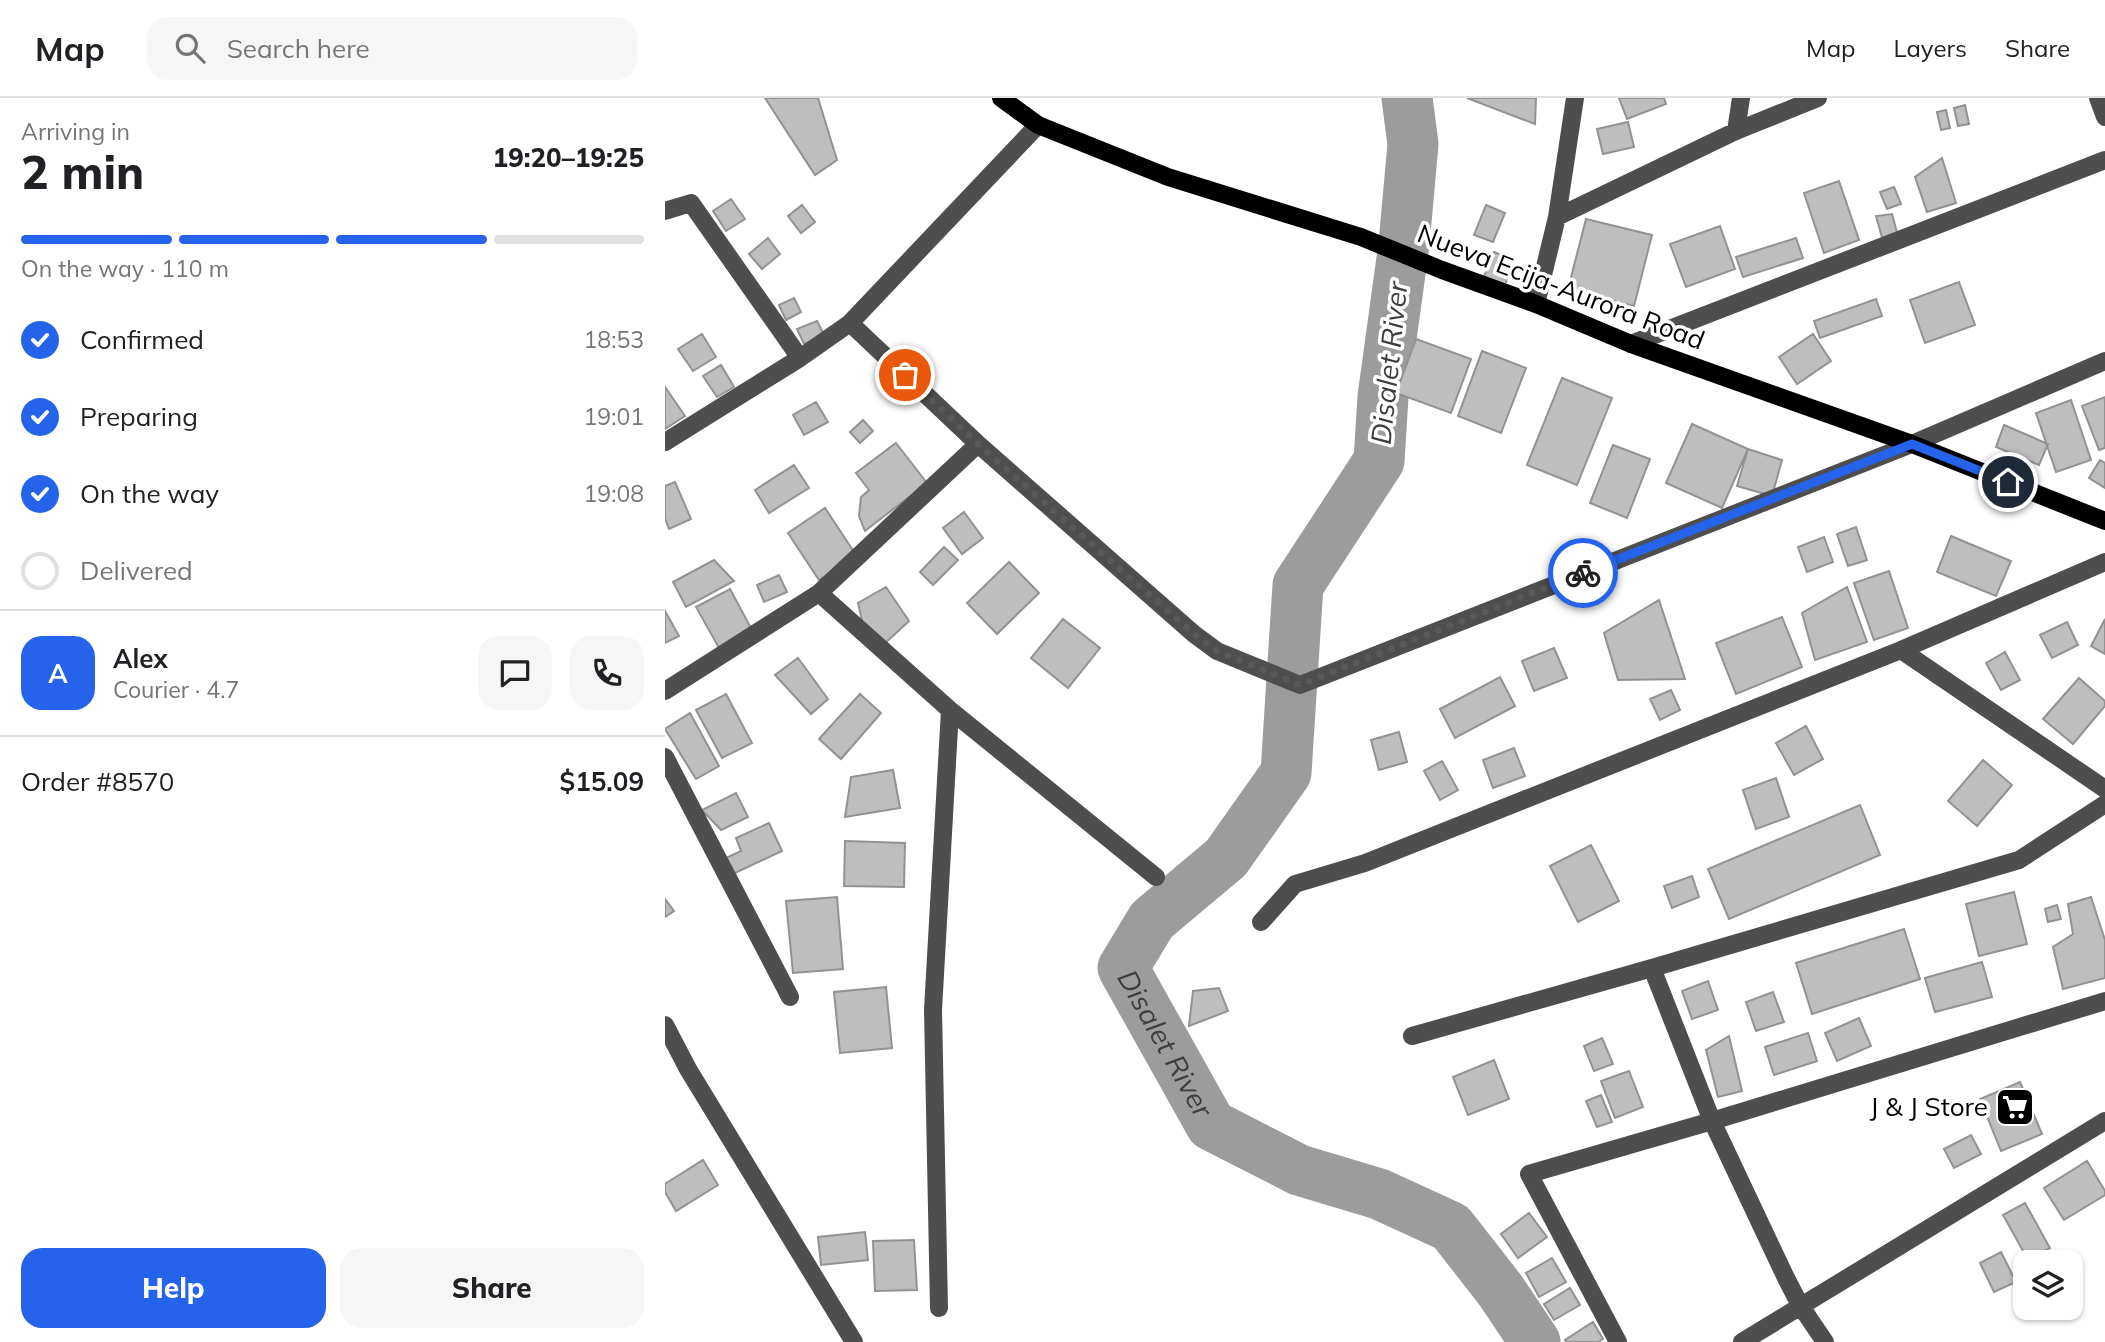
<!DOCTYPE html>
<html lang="en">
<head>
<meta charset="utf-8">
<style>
  :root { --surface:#fff; --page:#f6f6f6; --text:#202124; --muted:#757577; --line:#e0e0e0; --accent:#2563eb }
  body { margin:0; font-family:Mulish,sans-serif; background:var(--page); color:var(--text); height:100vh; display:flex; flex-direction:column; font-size:26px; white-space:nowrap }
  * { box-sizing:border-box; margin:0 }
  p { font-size:23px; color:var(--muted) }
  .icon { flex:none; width:38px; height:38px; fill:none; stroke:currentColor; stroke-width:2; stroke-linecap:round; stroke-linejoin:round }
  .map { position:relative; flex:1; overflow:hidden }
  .drawer { display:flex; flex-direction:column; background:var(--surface); width:665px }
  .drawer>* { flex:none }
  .controls { position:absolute; left:1348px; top:1152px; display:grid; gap:14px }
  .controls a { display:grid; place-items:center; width:70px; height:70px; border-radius:14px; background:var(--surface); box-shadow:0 2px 5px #0004; font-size:35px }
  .pin { position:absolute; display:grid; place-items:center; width:60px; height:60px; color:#fff; margin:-30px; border:4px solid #fff; border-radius:50%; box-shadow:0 2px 7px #0007 }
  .courier { position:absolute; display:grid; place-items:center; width:70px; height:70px; margin:-35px; border:5px solid #2563eb; border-radius:50%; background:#fff; color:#222; box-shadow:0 2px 9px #0007 }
  .headline em { font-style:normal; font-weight:800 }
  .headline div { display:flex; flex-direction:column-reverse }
  .headline { display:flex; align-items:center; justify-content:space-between; height:119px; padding:0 21px }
  h1 { font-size:46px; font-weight:800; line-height:52px }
  .bar { display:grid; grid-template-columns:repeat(4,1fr); gap:10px 7px; align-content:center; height:84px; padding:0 21px }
  .bar i { height:9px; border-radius:5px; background:var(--line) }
  .bar .active { background:var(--accent) }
  .bar p { grid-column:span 4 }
  .line { display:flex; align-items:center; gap:18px; padding:0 21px; border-top:2px solid var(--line) }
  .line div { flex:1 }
  .round { display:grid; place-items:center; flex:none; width:74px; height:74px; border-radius:21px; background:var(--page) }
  ol { padding:0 21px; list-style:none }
  li { display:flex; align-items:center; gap:21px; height:77px }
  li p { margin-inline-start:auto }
  li .icon { padding:7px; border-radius:50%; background:var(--accent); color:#fff; stroke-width:4 }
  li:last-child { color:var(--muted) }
  li i { width:38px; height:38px; border:4px solid var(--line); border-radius:50% }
  .primary-button { display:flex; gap:14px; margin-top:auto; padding:14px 21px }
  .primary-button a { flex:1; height:80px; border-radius:21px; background:var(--accent); color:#fff; font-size:28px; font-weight:800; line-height:80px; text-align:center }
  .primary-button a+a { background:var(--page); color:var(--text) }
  header { display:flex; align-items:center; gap:42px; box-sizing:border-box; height:98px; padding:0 35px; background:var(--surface); border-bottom:2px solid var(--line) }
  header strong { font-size:33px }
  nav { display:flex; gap:38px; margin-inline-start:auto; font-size:24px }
  .search { width:490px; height:63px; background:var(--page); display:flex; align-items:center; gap:18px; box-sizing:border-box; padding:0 24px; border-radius:21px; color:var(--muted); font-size:26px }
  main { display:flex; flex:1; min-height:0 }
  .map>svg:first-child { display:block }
</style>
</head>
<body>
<header>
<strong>Map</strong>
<div class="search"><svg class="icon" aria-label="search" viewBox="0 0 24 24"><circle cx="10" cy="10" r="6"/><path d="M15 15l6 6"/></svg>Search here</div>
<nav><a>Map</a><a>Layers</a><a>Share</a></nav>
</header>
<main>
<section class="drawer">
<div class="headline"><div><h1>2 min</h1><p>Arriving in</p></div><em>19:20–19:25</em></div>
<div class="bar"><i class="active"></i><i class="active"></i><i class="active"></i><i></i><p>On the way · 110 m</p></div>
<ol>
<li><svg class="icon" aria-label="check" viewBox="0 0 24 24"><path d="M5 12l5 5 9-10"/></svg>Confirmed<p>18:53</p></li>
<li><svg class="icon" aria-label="check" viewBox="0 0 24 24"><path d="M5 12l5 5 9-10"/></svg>Preparing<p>19:01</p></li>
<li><svg class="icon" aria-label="check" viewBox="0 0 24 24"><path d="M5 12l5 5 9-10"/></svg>On the way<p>19:08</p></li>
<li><i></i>Delivered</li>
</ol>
<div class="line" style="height:126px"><b class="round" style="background:var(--accent);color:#fff">A</b><div><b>Alex</b><p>Courier · 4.7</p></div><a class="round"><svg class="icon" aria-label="chat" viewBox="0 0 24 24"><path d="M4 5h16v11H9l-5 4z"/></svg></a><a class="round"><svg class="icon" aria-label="phone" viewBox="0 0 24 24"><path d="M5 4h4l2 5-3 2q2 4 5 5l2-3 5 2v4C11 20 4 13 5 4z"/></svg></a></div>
<div class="line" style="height:91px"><div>Order #8570</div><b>$15.09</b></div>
<div class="primary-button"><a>Help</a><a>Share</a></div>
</section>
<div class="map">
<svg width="1440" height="1244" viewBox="0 0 1440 1244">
  <rect width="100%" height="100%" fill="#fff"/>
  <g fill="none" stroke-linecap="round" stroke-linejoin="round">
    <!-- river -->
    <path stroke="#9c9c9c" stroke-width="51" id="s1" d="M742,0l6,46 -9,100 -21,153 -4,64 -81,124 -12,188 -60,85 -74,62 -29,48 88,157 88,45 80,24 72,33 50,64 34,51"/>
  </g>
  <!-- building -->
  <path fill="#bebebe" stroke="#929292" stroke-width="2" d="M100,0h53l19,62 -22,15z
    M802,0h69l-1,26z
    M954,0h45l2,6 -39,15z
    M1300,7l4,19 -11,2 -4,-18z
    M1281,12l4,18 -9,2 -4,-18z
    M963,24l6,25 -31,7 -6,-25z
    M1277,60l14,45 -29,9 -12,-35z
    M1174,83l20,59 -35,13 -20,-60z
    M1229,89l7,17 -14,5 -7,-17z
    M66,101l14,20 -19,12 -13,-20z
    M137,107l13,17 -14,11 -13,-17z
    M821,107l19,8 -12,29 -19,-7z
    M1227,116l6,22 -15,5 -7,-25z
    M921,121l66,16 -18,71 -66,-17z
    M1055,128l15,43 -49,18 -16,-43z
    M103,140l12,16 -18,15 -13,-15z
    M1131,140l7,20 -60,19 -7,-20z
    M829,154l20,8 -10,27 -21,-8z
    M1294,184l16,43 -50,18 -15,-43z
    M129,200l7,14 -15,8 -7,-15z
    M1211,201l6,17 -62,22 -6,-17z
    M152,223l7,14 -20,9 -7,-15z
    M37,236l14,23 -23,14 -15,-22z
    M1148,236l18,27 -34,23 -18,-27z
    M751,241l55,20 -20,54 -55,-20z
    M817,253l44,17 -25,65 -43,-17z
    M56,267l13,22 -17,10 -14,-21z
    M897,280l50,20 -35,87 -50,-20z
    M0,289l20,29 -20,13z
    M1440,299v51l-6,2 -17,-44z
    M1406,302l20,60 -35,12 -20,-59z
    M151,304l12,20 -24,13 -11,-20z
    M198,322l10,11 -13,12 -10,-11z
    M1027,326l56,25 -26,59 -56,-25z
    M1339,327l44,19 -9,21 -43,-18z
    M231,345l31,40 -62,48 -6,-15 2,-19 8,-7 -13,-17z
    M948,347l37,14 -23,59 -37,-15z
    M1083,351l34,11 -10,36 -35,-10z
    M1435,362l5,3v25l-16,-10z
    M129,367l15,23 -40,25 -14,-23z
    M10,384l16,37 -22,10 -4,-11v-32z
    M160,410l31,47 -37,25 -31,-47z
    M299,414l19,26 -21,16 -19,-26z
    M1191,429l11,33 -19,6 -11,-32z
    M1286,438l60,25 -15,35 -59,-24z
    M1159,439l9,25 -26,10 -9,-25z
    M279,449l14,13 -25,25 -13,-13z
    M49,462l20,21 -48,26 -13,-25z
    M344,464l30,31 -42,41 -30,-31z
    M1224,473l19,57 -34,12 -20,-57z
    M114,477l8,17 -23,10 -7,-17z
    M221,489l23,34 -26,24 -20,-20 -5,-22z
    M1182,489l20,55 -52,18 -13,-47z
    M65,491l22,41 -33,18 -23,-41z
    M994,502l26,79 -67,1 -14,-47z
    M0,513l14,25 -14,7z
    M1117,519l20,50 -66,27 -20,-51z
    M398,521l37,29 -32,40 -37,-30z
    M1440,521v35l-14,-8z
    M1402,524l11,23 -26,13 -12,-23z
    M889,550l13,30 -33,13 -12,-30z
    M1340,554l15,28 -19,10 -15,-27z
    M133,560l30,41 -17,15 -36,-39z
    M835,579l15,29 -60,32 -15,-29z
    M1414,580l26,23v5l-32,38 -30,-25z
    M1006,592l9,20 -20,10 -10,-21z
    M61,596l26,49 -30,15 -26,-48z
    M195,596l21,19 -40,46 -22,-20z
    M25,615l29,53 -23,13 -31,-50z
    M1141,628l17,33 -29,16 -18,-32z
    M734,634l8,30 -28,8 -8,-30z
    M849,650l11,28 -32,12 -10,-28z
    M1318,662l29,25 -35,41 -29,-25z
    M777,663l16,29 -18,10 -16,-29z
    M228,672l7,38 -55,9 6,-40z
    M1111,680l13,39 -33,12 -13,-39z
    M71,695l12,24 -27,13 -19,-20z
    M1195,707l20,50 -151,64 -21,-50z
    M104,725l13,28 -49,23 -7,-16 15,-7 -5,-13z
    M180,743l60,2 -1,44 -60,-1z
    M926,747l28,56 -41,21 -28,-56z
    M1027,778l7,21 -27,11 -8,-22z
    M1349,794l13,52 -48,12 -13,-52z
    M172,799l6,72 -50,4 -7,-72z
    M1426,799l14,43v38l-42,11 -10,-42 20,-13 -5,-30z
    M0,801l9,12 -9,6z
    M1392,807l4,14 -13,3 -3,-13z
    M1239,831l16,50 -108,35 -16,-51z
    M1317,864l10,35 -57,15 -10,-34z
    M1043,883l10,29 -26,9 -10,-28z
    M221,889l6,61 -52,5 -6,-61z
    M554,890l9,23 -39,15 4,-35z
    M1108,894l11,30 -28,9 -10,-29z
    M1194,920l12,28 -34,15 -12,-28z
    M1143,935l9,28 -43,14 -9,-28z
    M1064,938l13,55 -24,6 -12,-47z
    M937,940l11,26 -19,7 -10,-25z
    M829,962l15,39 -41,16 -15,-38z
    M964,973l14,36 -28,11 -14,-37z
    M1355,984l22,52 -41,17 -21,-52z
    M936,997l11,27 -15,5 -11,-26z
    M1306,1037l10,19 -27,14 -10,-19z
    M38,1062l15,25 -42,26 -11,-19v-8z
    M1422,1063l18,30v4l-41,25 -20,-32z
    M1360,1105l25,45 -22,12 -25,-45z
    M864,1115l18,24 -29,21 -17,-24z
    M200,1134l3,28 -47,5 -3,-28z
    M249,1142l3,50 -42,1 -2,-50z
    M1336,1154l15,30 -22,10 -14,-29z
    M887,1160l14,24 -27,15 -13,-24z
    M905,1190l10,17 -26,15 -10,-16z
    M928,1224l10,17 -5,3h-31l-2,-2z"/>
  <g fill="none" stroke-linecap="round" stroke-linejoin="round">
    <!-- minor -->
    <path stroke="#4e4e4e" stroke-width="18" d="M1433,0l7,19
      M1071,33l5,-33
      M0,113l26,-8 109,155
      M892,119l179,-86 82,-33
      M871,206l21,-87 18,-119
      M185,225l128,121 216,190 23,17 83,34 612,-241 193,-83
      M966,246l474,-184
      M0,344l135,-84 50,-35 188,-198
      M154,495l131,117 206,167
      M1236,552l204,139
      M0,593l154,-98 159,-149
      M0,659l125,240
      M596,824l34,-38 70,-21 536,-213 204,-88
      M987,870l60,153 74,157 14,27 25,37
      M0,927l23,44 166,273
      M747,938l240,-68 367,-108 86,-56
      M274,1210l-6,-298 17,-300
      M953,1244l-89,-168 183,-53 393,-120
      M1077,1244l363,-221"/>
    <!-- major -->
    <path stroke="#000" stroke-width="18" d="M336,0l37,27 130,52 193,60 81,33 94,34 95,40 281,100 193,77"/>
  </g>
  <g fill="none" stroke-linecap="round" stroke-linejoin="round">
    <!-- done -->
    <path stroke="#595959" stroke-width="7" stroke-dasharray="0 12.6" d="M240,277l73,69 216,190 23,17 83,34 283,-112"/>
    <!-- route -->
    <path stroke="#2563eb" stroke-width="9" d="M918,475l329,-129 96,38"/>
  </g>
  <!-- icons -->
  <defs>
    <symbol id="supermarket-square" viewBox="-11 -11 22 22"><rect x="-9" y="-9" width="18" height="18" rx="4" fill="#000" stroke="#fff"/><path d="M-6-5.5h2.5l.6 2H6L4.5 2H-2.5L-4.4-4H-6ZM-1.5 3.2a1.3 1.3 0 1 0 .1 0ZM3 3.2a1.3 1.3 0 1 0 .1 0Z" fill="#fff"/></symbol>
  </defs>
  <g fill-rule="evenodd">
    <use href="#supermarket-square" x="1328" y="987" width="44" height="44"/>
  </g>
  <g text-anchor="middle" stroke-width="7" stroke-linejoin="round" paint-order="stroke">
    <!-- street labels -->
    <g font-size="26" fill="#000" stroke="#fff">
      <text transform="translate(896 189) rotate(21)" y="9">Nueva Ecija-Aurora Road</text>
    </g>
    <!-- poi labels -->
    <g font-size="26" fill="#000" stroke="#fff" text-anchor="end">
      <text x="1323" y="1018">J &amp; J Store</text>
    </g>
    <!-- water labels -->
    <g font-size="28" font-style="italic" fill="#3d3d3d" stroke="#fff">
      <text transform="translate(724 265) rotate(-84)" y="10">Disalet River</text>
      <text dy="10" stroke="none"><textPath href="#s1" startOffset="1045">Disalet River</textPath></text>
    </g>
  </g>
</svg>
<div class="controls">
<a><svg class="icon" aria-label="layers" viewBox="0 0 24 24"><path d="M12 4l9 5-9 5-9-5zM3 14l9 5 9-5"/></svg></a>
</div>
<div class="pin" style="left:240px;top:277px;background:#ea580c"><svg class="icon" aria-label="bag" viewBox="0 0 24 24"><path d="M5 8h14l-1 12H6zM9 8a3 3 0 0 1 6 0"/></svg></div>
<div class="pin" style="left:1343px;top:384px;background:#1f2937"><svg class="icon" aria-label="home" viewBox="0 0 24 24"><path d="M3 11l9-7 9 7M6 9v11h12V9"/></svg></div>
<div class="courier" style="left:918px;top:475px"><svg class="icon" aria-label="bike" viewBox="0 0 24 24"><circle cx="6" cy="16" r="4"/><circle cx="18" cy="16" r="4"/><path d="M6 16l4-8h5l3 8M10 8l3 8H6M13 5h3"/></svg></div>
</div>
</main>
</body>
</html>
